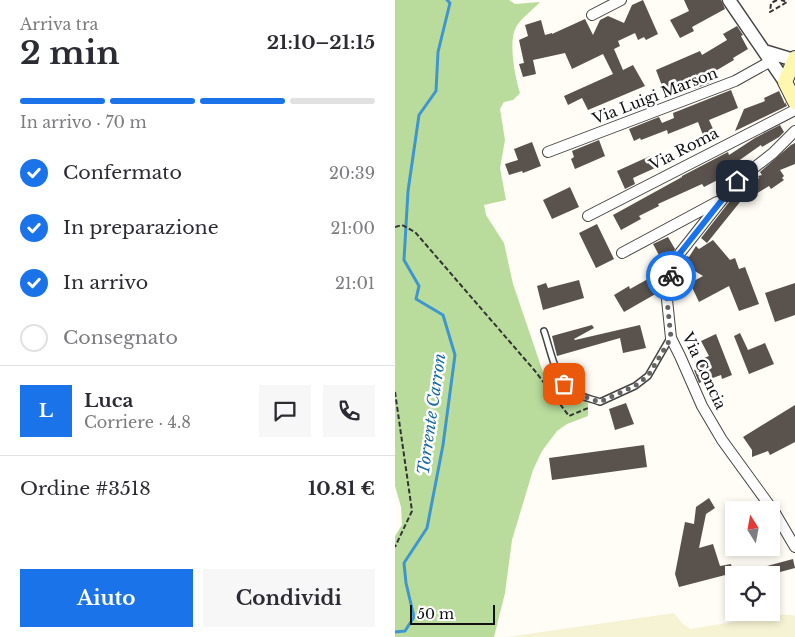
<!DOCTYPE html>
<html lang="it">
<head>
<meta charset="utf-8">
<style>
  :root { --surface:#fff; --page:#f7f7f7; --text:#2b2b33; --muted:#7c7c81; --line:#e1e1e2; --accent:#1a73e8 }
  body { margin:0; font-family:"Libre Baskerville",serif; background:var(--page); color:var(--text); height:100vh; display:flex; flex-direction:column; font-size:19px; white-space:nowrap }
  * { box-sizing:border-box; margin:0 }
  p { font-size:16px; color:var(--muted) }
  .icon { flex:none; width:28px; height:28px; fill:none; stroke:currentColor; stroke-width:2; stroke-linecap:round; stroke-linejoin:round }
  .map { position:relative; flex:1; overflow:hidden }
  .sheet { display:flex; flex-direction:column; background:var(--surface); width:395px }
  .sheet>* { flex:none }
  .needle { width:32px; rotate:349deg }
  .tools { position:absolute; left:330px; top:501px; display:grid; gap:10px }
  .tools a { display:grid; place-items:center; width:55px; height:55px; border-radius:0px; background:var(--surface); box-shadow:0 2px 8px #0003; font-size:25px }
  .scale { position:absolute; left:15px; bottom:12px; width:85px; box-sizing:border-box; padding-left:5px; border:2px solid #111; border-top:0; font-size:14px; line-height:18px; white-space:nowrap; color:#111; -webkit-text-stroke:4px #fff; paint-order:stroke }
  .pin { position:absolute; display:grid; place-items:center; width:42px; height:42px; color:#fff; margin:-21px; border-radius:10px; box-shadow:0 2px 8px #0006 }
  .courier { position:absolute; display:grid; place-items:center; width:50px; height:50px; margin:-25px; border:4px solid #1a73e8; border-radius:50%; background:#fff; color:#222; box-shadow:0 1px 6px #0007 }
  .summary em { font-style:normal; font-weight:800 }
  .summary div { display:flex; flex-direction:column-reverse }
  .summary { display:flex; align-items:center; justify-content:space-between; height:85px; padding:0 20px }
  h1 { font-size:32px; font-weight:800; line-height:38px }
  .bar { display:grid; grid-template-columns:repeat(4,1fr); gap:8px 5px; align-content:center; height:60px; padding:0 20px }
  .bar i { height:6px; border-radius:4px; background:var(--line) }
  .bar .on { background:var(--accent) }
  .bar p { grid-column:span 4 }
  .line { display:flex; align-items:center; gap:12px; padding:0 20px; border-top:1px solid var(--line) }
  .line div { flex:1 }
  .round { display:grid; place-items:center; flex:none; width:52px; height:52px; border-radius:0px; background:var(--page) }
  ol { padding:0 20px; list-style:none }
  li { display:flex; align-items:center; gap:15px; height:55px }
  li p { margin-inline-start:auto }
  li .icon { padding:5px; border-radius:50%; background:var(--accent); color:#fff; stroke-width:4 }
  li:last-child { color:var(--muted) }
  li i { width:28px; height:28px; border:2px solid var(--line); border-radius:50% }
  .primary-button { display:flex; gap:10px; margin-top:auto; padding:10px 20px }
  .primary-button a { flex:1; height:58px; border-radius:0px; background:var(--accent); color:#fff; font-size:20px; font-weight:800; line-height:58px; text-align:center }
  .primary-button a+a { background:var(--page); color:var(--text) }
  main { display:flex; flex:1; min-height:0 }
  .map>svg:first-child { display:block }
</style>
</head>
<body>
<main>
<section class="sheet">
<div class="summary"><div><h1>2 min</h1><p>Arriva tra</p></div><em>21:10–21:15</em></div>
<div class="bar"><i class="on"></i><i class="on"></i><i class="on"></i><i></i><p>In arrivo · 70 m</p></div>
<ol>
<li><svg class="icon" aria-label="check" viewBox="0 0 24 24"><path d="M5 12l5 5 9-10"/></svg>Confermato<p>20:39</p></li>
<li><svg class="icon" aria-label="check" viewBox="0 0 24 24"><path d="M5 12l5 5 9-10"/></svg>In preparazione<p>21:00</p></li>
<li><svg class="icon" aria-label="check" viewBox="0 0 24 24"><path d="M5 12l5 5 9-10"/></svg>In arrivo<p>21:01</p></li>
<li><i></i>Consegnato</li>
</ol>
<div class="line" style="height:90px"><b class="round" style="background:var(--accent);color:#fff">L</b><div><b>Luca</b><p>Corriere · 4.8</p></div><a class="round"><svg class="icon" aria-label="chat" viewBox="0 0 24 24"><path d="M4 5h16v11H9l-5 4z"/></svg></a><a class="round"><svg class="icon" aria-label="phone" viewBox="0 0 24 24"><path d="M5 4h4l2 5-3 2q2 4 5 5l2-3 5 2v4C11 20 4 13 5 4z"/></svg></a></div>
<div class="line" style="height:65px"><div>Ordine #3518</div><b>10.81 €</b></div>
<div class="primary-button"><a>Aiuto</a><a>Condividi</a></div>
</section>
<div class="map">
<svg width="400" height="637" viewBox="0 0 400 637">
  <rect width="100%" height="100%" fill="#fffdf5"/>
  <!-- farmland -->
  <path fill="#f6f3d4" d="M279,613l9,11 7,5 55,-9 36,-5h12l2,1v21h-288z"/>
  <!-- forest -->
  <path fill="#b9dc9c" d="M0,0h114l6,4 25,-2c-7,8 -19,16 -24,25 -8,15 -1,50 4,66l-7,7 -9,2 -4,7 5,31 -5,28 6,32 -22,5 2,10 18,28 9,41 32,94 5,11 35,9 3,6v12l-21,8 -10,7 -15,20 -9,19 -21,70 -7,53 -11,44h-99v-101l7,-11 -1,-18 -6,-21z"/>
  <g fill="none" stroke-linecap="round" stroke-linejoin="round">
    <!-- stream -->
    <path stroke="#3f96cf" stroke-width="3" d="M0,632l10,-1 9,-14 -8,-34 -2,-20 23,-35 16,-83 12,-90 -12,-40 -27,-16 3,-13 -15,-26 4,-69 11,-76 17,-24 2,-39 12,-49 -3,-3"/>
  </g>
  <!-- building -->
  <path fill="#5a524d" d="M248,0l15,34 -12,6 -2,-3 -6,3 -3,-7 -17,8 2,5 -6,3 9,21 10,-5 12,21 -57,24 -6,-12 -14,7 -4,-9 49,-22 -10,-20 -31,15 -7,-16 -32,7 3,14 -13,3 -4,-13 5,-1 -5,-23 9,-4 -3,-11 16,-5 4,15 7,-2v1l33,-15 8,16 7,-15 8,-4 16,7 8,-18z
    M289,0h37l4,9 -33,18 2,4 -14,7 -10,-18 19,-9z
    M342,26l6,9 -2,1 7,13 -15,9 1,2 -22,13 3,8 -21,8 -3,-9 -27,11 -8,-21 44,-19 2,4 25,-15 -4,-6z
    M336,90l7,18 -29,12 8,18 -11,5 -8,-21 -30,12 -1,-4 -26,10 -1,-2 -6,3 -5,-12 30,-12 3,6 12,-5 -1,-5z
    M384,91l6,13v-2l2,4 -52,25 9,-22 21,-8 -1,-3z
    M385,125l4,7 -5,5 -17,10 -1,-2 -27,19 3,6 -33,17 -2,-3 -44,20 1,2 -20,10 2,3 -20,11 -8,-15 69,-38v-1l46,-24 1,3 26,-17z
    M204,140l6,16 -30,13 -4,-10 3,-2 -2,-6z
    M137,142l9,24 -18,7 -1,-2 -13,4 -4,-11 13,-4 -4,-11z
    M400,143v21l-15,6 4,6 -2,2 2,2 -13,9 -2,-3 -18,11 -3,-5 -41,51 -6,-5 36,-46 22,-14 -1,-2 4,-1 -2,-3 31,-27z
    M255,156l5,12 -22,10 2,6 -10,5 -8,-18z
    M175,187l9,20 -27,12 -9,-19z
    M202,224l17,35 -18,9 -17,-35z
    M273,237l7,12 -2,4 -12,6 -8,-15z
    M318,240l17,20 5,-2 4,11 6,-2 14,37 -20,7 -10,-25 -30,16 -9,-19 13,-7 -20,-12 4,-8 2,1 7,-11 3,3z
    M260,275l6,10 -2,7 -35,20 -10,-17 15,-9 1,3z
    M184,280l5,18 -41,12 -6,-24 9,-3 2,5z
    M400,283v32l-20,7 -10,-29z
    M197,325l2,3 -20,11 1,1 65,-15 6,23 -23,5 -3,-15 -63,18 -5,-20z
    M345,333l8,17 17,-7 9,21 -25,10 -15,-38z
    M321,334l16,41 -10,4 -1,-4 -22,8 -5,-13 3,-1 -3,-7 15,-6 -8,-15z
    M231,403l8,21 -19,6 -6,-21z
    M400,405v37l-25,13 -2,-4 -16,6v-7l-9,-13z
    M249,445l3,22 -95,13 -3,-22z
    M314,498l6,10 -9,6 -7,34 14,-4 7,22 11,-2 2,9 -54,14 -4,-13 10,-52 9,2 2,-17z
    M398,559l2,9 -26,7 -2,-9z"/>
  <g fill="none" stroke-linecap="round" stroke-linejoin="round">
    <defs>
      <path id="service" d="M149,331c7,20 11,49 29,61 8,5 19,7 27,10l35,-16 13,-10 22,-38"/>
      <path id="minor" d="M197,15l29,-15
        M400,131l-22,22 -36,28 -57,72 -14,37 5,48 9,18 22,50 20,34 53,73 20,34
        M153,152l187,-71 36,-20
        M193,216l207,-106
        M227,253l95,-51"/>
      <path id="tertiary" d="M334,0l56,82
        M369,51l30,9"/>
      <path id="secondary" d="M400,58l-10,24 10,20"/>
    </defs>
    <!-- service casing -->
    <use href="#service" stroke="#444" stroke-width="8"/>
    <!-- minor casing -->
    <use href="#minor" stroke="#444" stroke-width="12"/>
    <!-- tertiary casing -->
    <use href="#tertiary" stroke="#444" stroke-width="15"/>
    <!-- secondary casing -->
    <use href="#secondary" stroke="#333" stroke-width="16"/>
    <!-- path -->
    <path stroke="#333" stroke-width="2" stroke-dasharray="5 2.5" stroke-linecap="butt" d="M382,0l-6,3 -1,9 17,-10 -6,-2
      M0,227l7,-2 13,7 120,139 34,45 19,-8
      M0,392l17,119 -17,36"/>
    <!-- service -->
    <use href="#service" stroke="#fff" stroke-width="5"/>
    <!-- minor -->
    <use href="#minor" stroke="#fff" stroke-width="10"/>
    <!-- tertiary -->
    <use href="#tertiary" stroke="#fff" stroke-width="12"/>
    <!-- secondary -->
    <use href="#secondary" stroke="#fff6b0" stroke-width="14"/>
  </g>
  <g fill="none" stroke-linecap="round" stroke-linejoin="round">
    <!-- done -->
    <path stroke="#646461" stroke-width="5" stroke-dasharray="0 9" d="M169,384l10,9 26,9 35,-16 13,-10 23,-38 -5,-48 5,-14"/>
    <!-- route -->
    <path stroke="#1a73e8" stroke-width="6" d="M276,276l9,-23 57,-72"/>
  </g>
  <g text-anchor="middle" stroke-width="5" stroke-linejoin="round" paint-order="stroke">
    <!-- street labels -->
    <g font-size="15" fill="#111" stroke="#fff">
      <text transform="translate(260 96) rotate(-21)" y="5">Via Luigi Marson</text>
      <text transform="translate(289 149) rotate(-27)" y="5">Via Roma</text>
      <text transform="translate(309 371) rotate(65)" y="5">Via Concia</text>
    </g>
    <!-- water labels -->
    <g font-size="16" font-style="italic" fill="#1768a6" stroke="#fff">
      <text transform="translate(36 414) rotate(-82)" y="6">Torrente Carron</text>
    </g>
  </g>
</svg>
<div class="tools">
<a><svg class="needle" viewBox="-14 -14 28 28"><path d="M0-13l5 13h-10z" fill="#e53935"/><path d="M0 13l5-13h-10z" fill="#7c7c81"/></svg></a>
<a><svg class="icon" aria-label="locate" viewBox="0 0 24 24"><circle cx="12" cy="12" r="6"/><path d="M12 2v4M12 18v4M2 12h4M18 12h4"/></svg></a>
</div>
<div class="scale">50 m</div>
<div class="pin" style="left:169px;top:384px;background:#ea580c"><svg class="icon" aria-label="bag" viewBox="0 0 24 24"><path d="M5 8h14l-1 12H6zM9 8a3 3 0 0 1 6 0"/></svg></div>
<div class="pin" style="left:342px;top:181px;background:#1f2937"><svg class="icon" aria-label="home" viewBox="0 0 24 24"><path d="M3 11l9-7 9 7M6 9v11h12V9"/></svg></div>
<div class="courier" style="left:276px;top:276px"><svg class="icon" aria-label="bike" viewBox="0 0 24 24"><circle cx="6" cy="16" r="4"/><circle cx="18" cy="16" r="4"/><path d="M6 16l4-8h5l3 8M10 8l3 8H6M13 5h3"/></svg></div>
</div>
</main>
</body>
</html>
